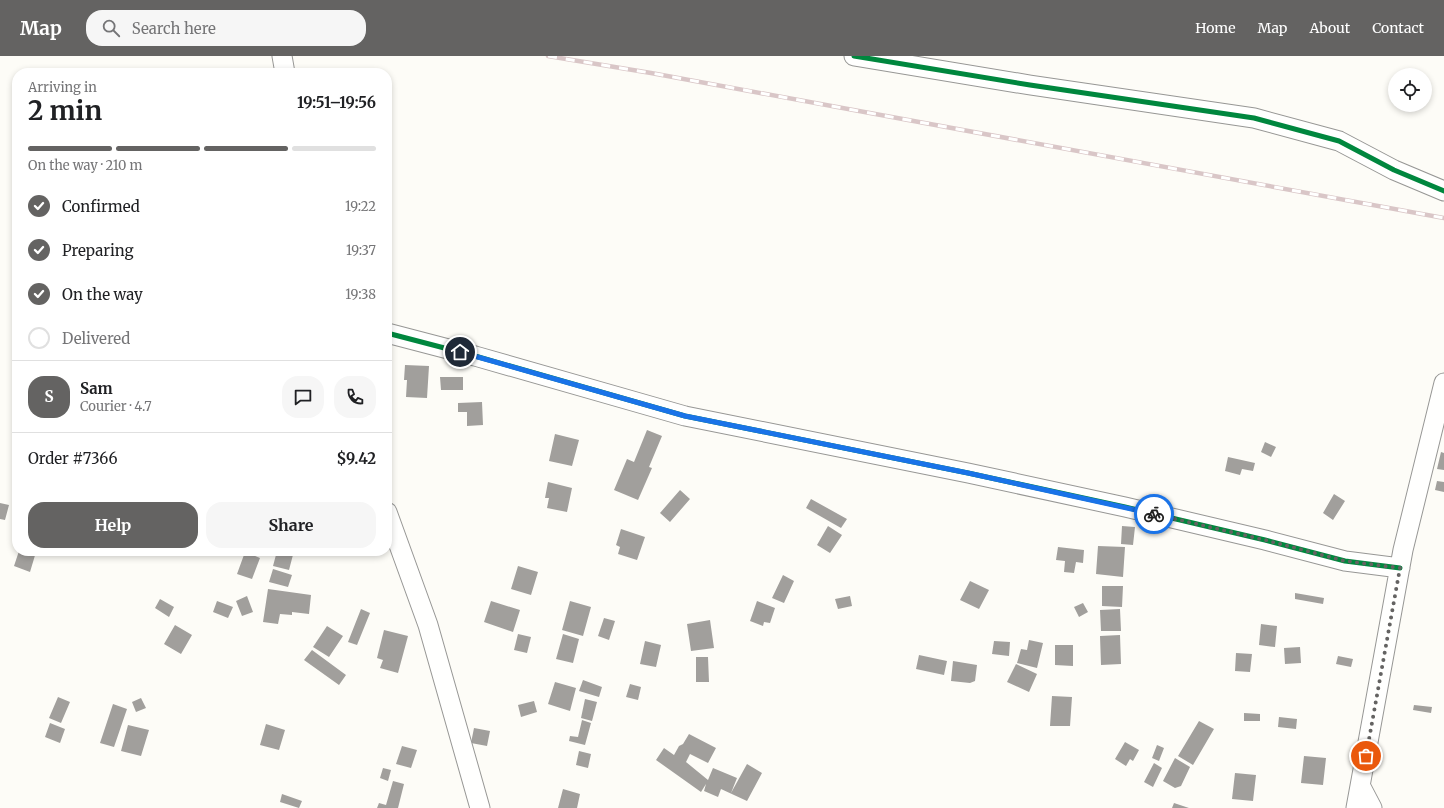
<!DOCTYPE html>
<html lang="en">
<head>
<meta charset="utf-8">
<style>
  :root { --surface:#fff; --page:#f6f6f6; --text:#202124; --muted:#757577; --line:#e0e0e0; --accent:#646362 }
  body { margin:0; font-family:Merriweather,serif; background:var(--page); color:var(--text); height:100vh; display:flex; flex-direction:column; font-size:15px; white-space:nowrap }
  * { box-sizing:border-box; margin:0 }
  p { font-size:13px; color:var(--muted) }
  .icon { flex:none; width:22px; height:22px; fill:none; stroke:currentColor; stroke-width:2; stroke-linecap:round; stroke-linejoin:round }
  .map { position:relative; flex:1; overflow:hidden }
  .drawer { position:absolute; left:12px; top:12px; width:380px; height:488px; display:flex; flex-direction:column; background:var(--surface); border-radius:16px; box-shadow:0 2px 6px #0003 }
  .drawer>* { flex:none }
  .controls { position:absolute; left:1388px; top:12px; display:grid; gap:8px }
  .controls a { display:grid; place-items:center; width:44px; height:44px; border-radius:50%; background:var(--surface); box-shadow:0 2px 6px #0003; font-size:20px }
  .pin { position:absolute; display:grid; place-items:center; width:34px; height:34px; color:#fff; margin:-17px; border:2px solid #fff; border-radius:50%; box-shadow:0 1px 4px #0007 }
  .courier { position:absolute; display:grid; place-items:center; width:40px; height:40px; margin:-20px; border:3px solid #1a73e8; border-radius:50%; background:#fff; color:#222; box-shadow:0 1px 5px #0007 }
  .head em { font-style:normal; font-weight:700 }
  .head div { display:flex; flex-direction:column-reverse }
  .head { display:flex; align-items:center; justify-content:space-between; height:68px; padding:0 16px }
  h1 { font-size:26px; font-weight:700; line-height:30px }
  .bar { display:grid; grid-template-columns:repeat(4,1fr); gap:6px 4px; align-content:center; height:48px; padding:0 16px }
  .bar i { height:5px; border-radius:3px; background:var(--line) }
  .bar .selected { background:var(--accent) }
  .bar p { grid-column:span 4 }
  .line { display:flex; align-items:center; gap:10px; padding:0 16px; border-top:1px solid var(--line) }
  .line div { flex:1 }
  .round { display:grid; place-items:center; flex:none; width:42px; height:42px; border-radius:16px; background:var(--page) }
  ol { padding:0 16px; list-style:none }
  li { display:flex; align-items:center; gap:12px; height:44px }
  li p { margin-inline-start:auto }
  li .icon { padding:4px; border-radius:50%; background:var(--accent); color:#fff; stroke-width:4 }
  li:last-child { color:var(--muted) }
  li i { width:22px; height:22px; border:2px solid var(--line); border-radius:50% }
  .action { display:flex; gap:8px; margin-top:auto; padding:8px 16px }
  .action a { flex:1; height:46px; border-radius:16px; background:var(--accent); color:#fff; font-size:16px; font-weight:700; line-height:46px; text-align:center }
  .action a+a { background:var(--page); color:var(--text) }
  header { display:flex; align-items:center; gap:24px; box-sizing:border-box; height:56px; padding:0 20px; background:var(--accent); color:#fff }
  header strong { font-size:19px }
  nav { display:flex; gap:22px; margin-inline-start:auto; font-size:14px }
  .search { width:280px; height:36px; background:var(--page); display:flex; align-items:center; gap:10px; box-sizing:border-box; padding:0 14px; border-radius:16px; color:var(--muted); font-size:15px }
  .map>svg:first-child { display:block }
</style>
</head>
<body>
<header>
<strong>Map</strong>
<div class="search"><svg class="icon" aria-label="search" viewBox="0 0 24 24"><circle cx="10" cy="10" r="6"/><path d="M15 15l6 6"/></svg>Search here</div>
<nav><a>Home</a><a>Map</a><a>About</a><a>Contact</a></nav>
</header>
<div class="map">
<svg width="1444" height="752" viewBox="0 0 1444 752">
  <rect width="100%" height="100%" fill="#fdfcf7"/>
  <!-- building -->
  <path fill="#a19f9c" d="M405,309l24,1 -2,32 -21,-1 1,-17h-3z
    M440,321h23v13h-22z
    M482,346l1,23 -16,1v-14h-9v-9z
    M647,374l15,6 -13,31 3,1 -14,32 -24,-10 13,-31 7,3z
    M555,378l24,6 -7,26 -23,-5z
    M1265,386l11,5 -5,10 -10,-5z
    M1441,396l3,1v17l-7,-1z
    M1228,401l27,6 -2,8 -11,-2 -2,6 -15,-4z
    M1437,425l7,1v10l-9,-2z
    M548,426l24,6 -5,24 -20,-4 2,-10h-4z
    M680,434l10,9 -20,23 -10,-9z
    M1334,438l11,7 -12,19 -10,-7z
    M811,443l36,20 -6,9 -35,-20z
    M0,447l9,2 -4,15 -5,-1z
    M828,470l14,9 -12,18 -13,-8z
    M1122,470l13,1 -2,18 -12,-1z
    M621,473l24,8 -8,23 -19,-6 2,-7 -4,-2z
    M1098,490l27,1 -2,30 -27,-3z
    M1058,491l26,3 -1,13 -7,-1 -2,11 -10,-1 1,-11 -9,-1z
    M19,495l17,1 -6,20 -16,-6z
    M277,495h17l-5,19 -16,-4z
    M245,496l15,6 -8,21 -15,-5z
    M518,510l20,6 -7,23 -20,-6z
    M273,513l19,6 -4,12 -19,-5z
    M783,519l11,6 -10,22 -12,-5z
    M970,525l19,9 -10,19 -19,-9z
    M1102,530h21l-1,21 -20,-1z
    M268,533l43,6 -2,19 -17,-2v3l-12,-1 -2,10 -15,-2z
    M1295,537l29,5 -1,6 -28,-5z
    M247,540l6,16 -11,4 -6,-15z
    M850,540l2,10 -14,3 -3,-10z
    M160,543l14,8 -5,10 -14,-9z
    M217,545l16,6 -5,11 -15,-6z
    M491,545l29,9 -7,22 -29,-10z
    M570,545l21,6 -8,29 -21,-6z
    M757,545l18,7 -5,15 -6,-1 -1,4 -13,-5z
    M1083,547l5,9 -9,5 -5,-10z
    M361,553l9,4 -13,32 -9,-3z
    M1120,553l1,22h-20l-1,-21z
    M604,562l11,3 -6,19 -11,-4z
    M710,564l4,28 -23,3 -4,-27z
    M1261,568l16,2 -2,21 -16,-2z
    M175,569l17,10 -11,19 -17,-10z
    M327,570l16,10 -14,21 -16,-10z
    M384,574l24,6 -10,37 -18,-5 3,-8 -6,-2z
    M518,578l13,3 -4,16 -13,-3z
    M563,578l16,5 -6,24 -17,-4z
    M1120,579l1,29 -20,1 -1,-29z
    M1029,584l14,3 -6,25 -20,-5 4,-14 6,1z
    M645,585l16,4 -5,22 -16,-3z
    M994,585l16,1 -1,14 -17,-2z
    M1055,589h18v21l-18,-1z
    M1300,591l1,16 -16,1 -1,-16z
    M312,594l34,25 -7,10 -35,-25z
    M1236,597l16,1 -2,18 -15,-1z
    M919,599l28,6 -3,14 -28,-6z
    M1338,600l15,3 -2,8 -15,-3z
    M696,601h12l1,25h-13z
    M953,605l24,4 -2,16 -5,2 -19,-2z
    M1016,608l21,10 -8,18 -22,-10z
    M583,624l19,7 -3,10 -20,-6z
    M555,626l21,6 -6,23 -22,-7z
    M630,628l11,3 -3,13 -12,-3z
    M1052,640l20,1 -2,29h-20z
    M58,641l12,5 -9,21 -12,-5z
    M141,642l5,10 -10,4 -4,-10z
    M585,643l12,3 -5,19 -11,-3z
    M534,645l3,11 -16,5 -3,-12z
    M113,648l14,5 -13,38 -14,-4z
    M1414,649l18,2 -1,6 -18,-3z
    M1244,657l16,1v7h-16z
    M1279,661l18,2 -1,10 -18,-2z
    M582,664l9,3 -6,22 -16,-4 1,-5 8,1z
    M1199,665l15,8 -21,36 -15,-9z
    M50,667l15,6 -5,14 -15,-6z
    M266,668l19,6 -6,20 -19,-5z
    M128,669l21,5 -8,26 -20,-5z
    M474,672l16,3 -3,15 -16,-3z
    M689,678l27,14 -8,15 -18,-9 -4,8 22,18 5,-12 24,10 -6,15 16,-29 15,9 -15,28 -26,-12 -3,8 -14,-6 2,-7 -5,8 -45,-32 8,-12 10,7 5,-9 4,-2z
    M1125,686l14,8 -6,11 -3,-2 -4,7 -11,-7z
    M1157,689l7,3 -5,13 -7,-3z
    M402,690l15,4 -6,18 -15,-4z
    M579,695l12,3 -3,14 -12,-3z
    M1304,700l22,2 -3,27 -22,-2z
    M1175,702l15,9 -9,19 -6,2 -12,-7z
    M1154,707l8,5 -9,19 -9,-5z
    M383,712l8,2 -3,11 -8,-3z
    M1235,717l21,2 -3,26 -21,-2z
    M393,725l11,3 -6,24h-21l2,-5 7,2z
    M563,733l17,5 -3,14h-19z
    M282,738l20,7 -3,7 -19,-6z
    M1174,747l15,5h-17z"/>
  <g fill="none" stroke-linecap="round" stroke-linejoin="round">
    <defs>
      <path id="street" d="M282,0l3,17
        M854,0l176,29 224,33 85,23 55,29 50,21
        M387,277l88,23 210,60 283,57 157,34 140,33 80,21 55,7
        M387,456l41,113 52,183
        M1361,731l11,21
        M1356,752l47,-258 41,-167"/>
    </defs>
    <!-- street casing -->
    <use href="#street" stroke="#979795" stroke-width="21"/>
    <!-- street -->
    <use href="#street" stroke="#fffffe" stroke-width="19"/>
    <defs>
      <path id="rail" d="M548,0l103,17 793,145"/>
    </defs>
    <!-- rail casing -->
    <use href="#rail" stroke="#d9c6c7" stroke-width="4.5"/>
    <!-- rail -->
    <use href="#rail" stroke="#fff" stroke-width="3" stroke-dasharray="9" stroke-linecap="butt"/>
    <defs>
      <path id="cycleway" d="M854,0l176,29 224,33 85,23 55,29 50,21
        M387,277l88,23 210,60 283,57 157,34 140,33 80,21 55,7"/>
    </defs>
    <!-- cycleway casing -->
    <use href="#cycleway" stroke="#fff" stroke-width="8"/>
    <!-- cycleway -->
    <use href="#cycleway" stroke="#00873e" stroke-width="5"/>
  </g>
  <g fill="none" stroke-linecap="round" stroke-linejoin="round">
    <!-- done -->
    <path stroke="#646362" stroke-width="4" stroke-dasharray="0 7.2" d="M1154,458l111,26 80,21 55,7 -34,188"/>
    <!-- route -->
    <path stroke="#1a73e8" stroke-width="5" d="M460,296l225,64 283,57 186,41"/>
  </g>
</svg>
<div class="controls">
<a><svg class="icon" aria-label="locate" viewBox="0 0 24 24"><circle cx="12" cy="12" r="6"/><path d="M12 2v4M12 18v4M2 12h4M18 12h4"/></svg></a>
</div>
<div class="pin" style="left:1366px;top:700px;background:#ea580c"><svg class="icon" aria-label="bag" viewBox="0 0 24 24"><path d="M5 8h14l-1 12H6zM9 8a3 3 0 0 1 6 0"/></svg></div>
<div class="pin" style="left:460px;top:296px;background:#1f2937"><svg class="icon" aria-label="home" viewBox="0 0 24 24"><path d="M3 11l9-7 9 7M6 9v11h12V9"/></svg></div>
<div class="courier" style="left:1154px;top:458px"><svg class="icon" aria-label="bike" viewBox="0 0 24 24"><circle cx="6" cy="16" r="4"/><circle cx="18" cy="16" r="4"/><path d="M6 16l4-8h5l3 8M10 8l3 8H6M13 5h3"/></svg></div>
<section class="drawer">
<div class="head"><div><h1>2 min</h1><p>Arriving in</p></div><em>19:51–19:56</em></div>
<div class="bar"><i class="selected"></i><i class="selected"></i><i class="selected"></i><i></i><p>On the way · 210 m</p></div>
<ol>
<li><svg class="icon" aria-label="check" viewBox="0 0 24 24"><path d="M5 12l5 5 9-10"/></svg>Confirmed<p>19:22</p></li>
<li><svg class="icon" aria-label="check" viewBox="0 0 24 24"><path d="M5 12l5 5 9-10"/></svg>Preparing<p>19:37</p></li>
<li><svg class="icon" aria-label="check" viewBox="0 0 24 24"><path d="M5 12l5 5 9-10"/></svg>On the way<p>19:38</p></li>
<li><i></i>Delivered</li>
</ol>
<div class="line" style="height:72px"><b class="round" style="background:var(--accent);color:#fff">S</b><div><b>Sam</b><p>Courier · 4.7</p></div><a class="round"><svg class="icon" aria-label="chat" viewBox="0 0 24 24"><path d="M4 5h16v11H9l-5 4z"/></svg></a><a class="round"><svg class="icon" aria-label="phone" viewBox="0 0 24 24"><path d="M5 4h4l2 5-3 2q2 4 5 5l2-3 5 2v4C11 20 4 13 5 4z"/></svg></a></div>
<div class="line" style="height:52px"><div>Order #7366</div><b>$9.42</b></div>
<div class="action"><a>Help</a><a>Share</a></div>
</section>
</div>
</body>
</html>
